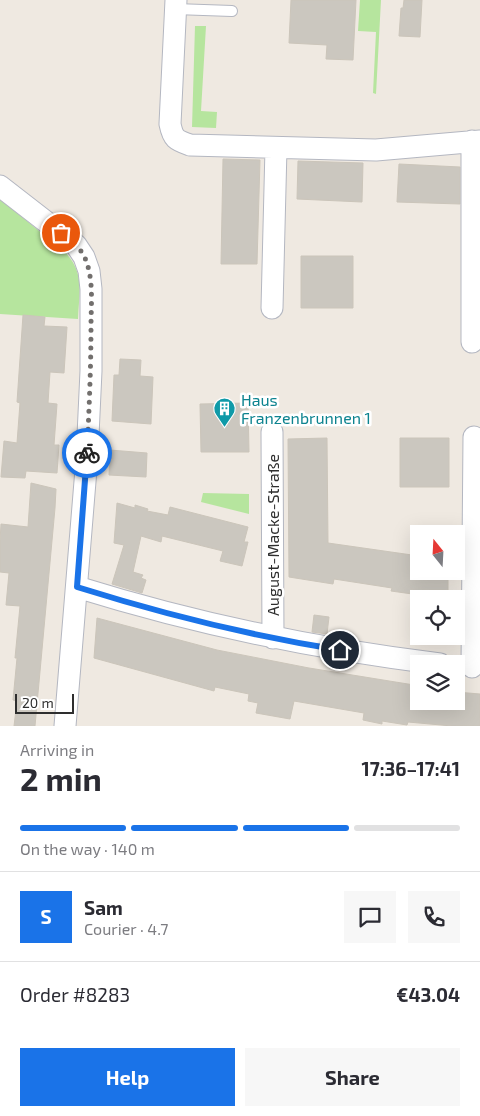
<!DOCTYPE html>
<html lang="en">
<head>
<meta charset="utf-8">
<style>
  :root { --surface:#fff; --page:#f7f7f7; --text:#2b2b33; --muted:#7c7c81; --line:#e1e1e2; --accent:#1a73e8 }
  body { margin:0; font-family:"Exo 2",sans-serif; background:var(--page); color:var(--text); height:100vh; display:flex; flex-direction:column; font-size:19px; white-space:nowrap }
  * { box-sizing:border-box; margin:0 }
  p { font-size:16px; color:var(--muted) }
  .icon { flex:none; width:28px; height:28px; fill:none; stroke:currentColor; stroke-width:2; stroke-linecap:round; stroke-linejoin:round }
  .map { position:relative; height:726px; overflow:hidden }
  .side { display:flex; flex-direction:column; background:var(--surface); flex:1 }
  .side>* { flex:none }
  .needle { width:32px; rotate:342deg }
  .tools { position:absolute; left:410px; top:525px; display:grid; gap:10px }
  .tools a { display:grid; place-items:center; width:55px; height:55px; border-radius:0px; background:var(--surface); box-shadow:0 5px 20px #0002; font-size:25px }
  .scale { position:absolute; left:15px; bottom:12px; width:59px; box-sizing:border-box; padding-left:5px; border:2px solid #2e2e2e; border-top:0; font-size:14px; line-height:18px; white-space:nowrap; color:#2e2e2e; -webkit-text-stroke:4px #fff; paint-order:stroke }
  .pin { position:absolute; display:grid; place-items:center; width:42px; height:42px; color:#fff; margin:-21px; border:2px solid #fff; border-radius:50%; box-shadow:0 1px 5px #0007 }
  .courier { position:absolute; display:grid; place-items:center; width:50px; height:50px; margin:-25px; border:4px solid #1a73e8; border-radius:50%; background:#fff; color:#222; box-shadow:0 1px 6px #0007 }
  .overview em { font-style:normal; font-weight:700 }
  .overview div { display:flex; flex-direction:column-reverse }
  .overview { display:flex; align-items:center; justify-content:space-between; height:85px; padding:0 20px }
  h1 { font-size:32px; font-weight:700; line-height:38px }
  .bar { display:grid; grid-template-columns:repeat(4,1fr); gap:8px 5px; align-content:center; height:60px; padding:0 20px }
  .bar i { height:6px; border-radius:4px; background:var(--line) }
  .bar .selected { background:var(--accent) }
  .bar p { grid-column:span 4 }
  .line { display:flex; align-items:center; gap:12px; padding:0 20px; border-top:1px solid var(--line) }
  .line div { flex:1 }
  .round { display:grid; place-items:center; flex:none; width:52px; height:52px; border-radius:0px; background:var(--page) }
  .action { display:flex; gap:10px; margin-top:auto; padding:10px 20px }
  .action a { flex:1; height:58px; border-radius:0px; background:var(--accent); color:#fff; font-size:20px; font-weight:700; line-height:58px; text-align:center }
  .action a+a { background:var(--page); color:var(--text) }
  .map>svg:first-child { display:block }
</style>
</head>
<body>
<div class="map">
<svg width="480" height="726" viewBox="0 0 480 726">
  <rect width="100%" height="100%" fill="#efe9e1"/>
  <!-- green -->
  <path fill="#b6e59e" d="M360,0h21l-5,94 -3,-1 3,-61 -18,-1z
    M195,26h11l-5,85 16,1 -1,16 -24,-1z
    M0,199l65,53c20,21 14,40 13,67l-78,-5z
    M203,493l46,1v20l-48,-12z"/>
  <!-- building -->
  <path fill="#cbc7bf" stroke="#cbc5ba" d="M291,0h65l-3,60 -27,-1 1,-14 -38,-2z
    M404,0h18l-2,37 -21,-1 2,-28h2z
    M223,159l37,1 -3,104h-36z
    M298,161l65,2 -1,39 -65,-3z
    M399,164l61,3v37l-63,-2z
    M301,256h52v52h-52z
    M23,315l22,2 -1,9 23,1 -3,46 -14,-1 -2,31 9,1 -3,41h5l-2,28 -31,-2 -1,7 -24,-1 3,-36 13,2 3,-40 -3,-1z
    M120,359l21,1 -1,16 13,1 -2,47 -39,-3 2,-46h5z
    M248,403l1,49h-48l-1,-48z
    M327,438l1,105 91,13v15h29v28l-57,-8 1,-3 -58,-9 -1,5 -44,-7 -1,-138z
    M400,438h49v49h-49z
    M110,450l37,3 -1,24 -37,-2z
    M31,483l25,6 -1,19 -20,218h-21l3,-25 -4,-1 4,-42h-2l5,-52 -14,-1 3,-32 -9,-1v-31l1,-17 27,3z
    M117,503l18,5v-3l13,4 -1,2 21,4 2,-8 78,20 -4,15h4l-6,24 -22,-5 3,-10 -61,-15 -1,6 -20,-6 -8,36 10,3 -2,3 5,2 -4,13 -30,-9 12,-39 -10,-2z
    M314,615l15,2 -2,17 -15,-2z
    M97,618l120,32 92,18 105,17 -3,16h45v-9l24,2v32h-28l-44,-4 -1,3 -25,-4v3l-19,-4 1,-7 -70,-12 -4,18 -34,-6 2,-10 -10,-2 1,-7 -34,-7 -1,4 -120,-33z"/>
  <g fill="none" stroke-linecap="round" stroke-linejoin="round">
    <defs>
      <path id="lane" d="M175,9l57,2"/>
      <path id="street" d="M176,0l-6,124c3,15 6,16 20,21l186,5 104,-9
        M472,141v201
        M0,186l76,59 8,12 5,14 2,18v82l-4,86 -22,269
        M272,308l4,-160
        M272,432l1,206
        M77,587c119,37 240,62 363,77
        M472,667l2,-230"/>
    </defs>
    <!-- lane casing -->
    <use href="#lane" stroke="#b4b7c1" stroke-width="12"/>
    <!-- street casing -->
    <use href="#street" stroke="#b4b7c1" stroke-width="23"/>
    <!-- lane -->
    <use href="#lane" stroke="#fff" stroke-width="10"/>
    <!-- street -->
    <use href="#street" stroke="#fff" stroke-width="21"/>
  </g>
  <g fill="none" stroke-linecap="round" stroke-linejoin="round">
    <!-- done -->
    <path stroke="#726f6d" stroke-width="5" stroke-dasharray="0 9" d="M61,233c9,7 19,14 24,25 9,21 6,46 6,68 0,42 -2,85 -4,127"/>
    <!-- route -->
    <path stroke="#1a73e8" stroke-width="6" d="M87,453l-10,134c86,27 174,49 263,63"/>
  </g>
  <!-- icons -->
  <defs>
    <symbol id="building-pin" viewBox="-11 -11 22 30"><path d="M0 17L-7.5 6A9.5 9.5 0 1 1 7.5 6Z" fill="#0f9aa8" stroke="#fff"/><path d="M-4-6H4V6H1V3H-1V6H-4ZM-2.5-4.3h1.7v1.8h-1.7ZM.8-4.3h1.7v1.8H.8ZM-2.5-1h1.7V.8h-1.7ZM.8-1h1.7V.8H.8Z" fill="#fff"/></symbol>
  </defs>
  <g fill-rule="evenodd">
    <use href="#building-pin" x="212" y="396" width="25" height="34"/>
  </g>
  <g text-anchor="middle" stroke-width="5" stroke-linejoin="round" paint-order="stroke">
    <!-- culture labels -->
    <g font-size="16" fill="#0d838f" stroke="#fff" text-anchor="start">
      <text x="241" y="406">Haus<tspan x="241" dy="18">Franzenbrunnen 1</tspan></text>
    </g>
    <!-- street labels -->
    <g font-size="16" fill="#2e2e2e" stroke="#fff">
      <text transform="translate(273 535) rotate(-90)" y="6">August-Macke-Straße</text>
    </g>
  </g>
</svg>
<div class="tools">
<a><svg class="needle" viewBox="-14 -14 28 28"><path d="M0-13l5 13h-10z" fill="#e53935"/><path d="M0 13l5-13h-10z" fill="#7c7c81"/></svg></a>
<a><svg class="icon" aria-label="locate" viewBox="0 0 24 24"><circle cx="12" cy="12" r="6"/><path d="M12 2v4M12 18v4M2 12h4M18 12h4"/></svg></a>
<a><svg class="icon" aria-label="layers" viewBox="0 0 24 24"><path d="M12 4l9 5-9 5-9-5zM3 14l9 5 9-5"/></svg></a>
</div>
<div class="scale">20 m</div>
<div class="pin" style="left:61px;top:233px;background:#ea580c"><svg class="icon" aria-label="bag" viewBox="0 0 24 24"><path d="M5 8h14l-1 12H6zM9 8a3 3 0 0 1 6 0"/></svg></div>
<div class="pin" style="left:340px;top:650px;background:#1f2937"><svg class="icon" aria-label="home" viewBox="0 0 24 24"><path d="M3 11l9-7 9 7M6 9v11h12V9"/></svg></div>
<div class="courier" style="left:87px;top:453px"><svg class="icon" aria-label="bike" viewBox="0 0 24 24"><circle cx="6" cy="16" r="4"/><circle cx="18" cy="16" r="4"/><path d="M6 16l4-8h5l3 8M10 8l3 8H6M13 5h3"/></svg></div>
</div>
<section class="side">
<div class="overview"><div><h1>2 min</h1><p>Arriving in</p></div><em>17:36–17:41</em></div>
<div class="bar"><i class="selected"></i><i class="selected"></i><i class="selected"></i><i></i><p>On the way · 140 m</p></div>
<div class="line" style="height:90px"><b class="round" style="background:var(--accent);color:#fff">S</b><div><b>Sam</b><p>Courier · 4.7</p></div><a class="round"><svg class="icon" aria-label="chat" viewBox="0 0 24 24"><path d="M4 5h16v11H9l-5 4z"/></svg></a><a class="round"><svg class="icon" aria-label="phone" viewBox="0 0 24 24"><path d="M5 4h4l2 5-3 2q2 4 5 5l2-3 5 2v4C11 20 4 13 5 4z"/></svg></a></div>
<div class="line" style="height:65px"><div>Order #8283</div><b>€43.04</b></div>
<div class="action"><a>Help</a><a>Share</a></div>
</section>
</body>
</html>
